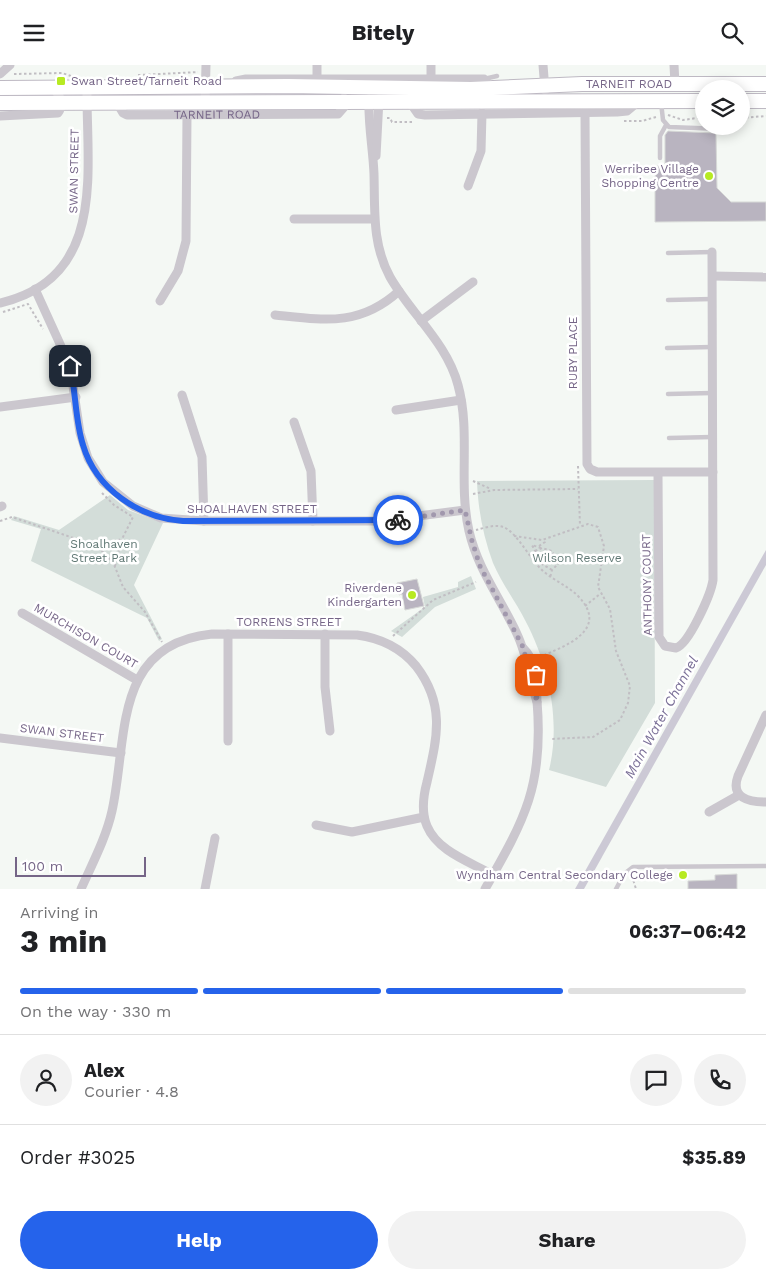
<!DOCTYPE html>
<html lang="en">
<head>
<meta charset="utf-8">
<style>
  :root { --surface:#fff; --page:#f2f2f2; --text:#202124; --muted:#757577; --line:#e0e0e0; --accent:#2563eb }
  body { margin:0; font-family:"Work Sans",sans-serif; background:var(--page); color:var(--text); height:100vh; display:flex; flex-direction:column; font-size:19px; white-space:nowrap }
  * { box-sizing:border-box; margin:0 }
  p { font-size:16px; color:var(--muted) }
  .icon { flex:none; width:28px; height:28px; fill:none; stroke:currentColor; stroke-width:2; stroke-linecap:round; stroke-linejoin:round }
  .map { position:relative; height:824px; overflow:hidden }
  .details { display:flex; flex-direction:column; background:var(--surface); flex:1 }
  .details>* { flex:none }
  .tools { position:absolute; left:695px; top:15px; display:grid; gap:10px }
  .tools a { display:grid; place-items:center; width:55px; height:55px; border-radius:50%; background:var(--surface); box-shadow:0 2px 12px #0003; font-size:25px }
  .scale { position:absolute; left:15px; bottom:12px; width:131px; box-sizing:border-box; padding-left:5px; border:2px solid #756587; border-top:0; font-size:14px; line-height:18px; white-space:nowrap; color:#756587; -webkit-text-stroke:4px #fff; paint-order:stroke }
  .pin { position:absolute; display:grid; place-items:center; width:42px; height:42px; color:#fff; margin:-21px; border-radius:10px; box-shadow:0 2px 8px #0006 }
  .courier { position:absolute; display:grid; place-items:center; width:50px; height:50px; margin:-25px; border:4px solid #2563eb; border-radius:50%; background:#fff; color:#222; box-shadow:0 1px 6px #0007 }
  .summary em { font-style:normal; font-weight:700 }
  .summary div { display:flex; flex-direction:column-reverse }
  .summary { display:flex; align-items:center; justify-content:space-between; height:85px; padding:0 20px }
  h1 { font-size:32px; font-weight:700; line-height:38px }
  .bar { display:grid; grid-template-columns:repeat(4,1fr); gap:8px 5px; align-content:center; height:60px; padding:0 20px }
  .bar i { height:6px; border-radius:4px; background:var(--line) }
  .bar .selected { background:var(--accent) }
  .bar p { grid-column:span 4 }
  .line { display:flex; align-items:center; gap:12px; padding:0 20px; border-top:1px solid var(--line) }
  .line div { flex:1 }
  .round { display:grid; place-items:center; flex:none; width:52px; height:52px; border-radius:26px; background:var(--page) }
  .primary-button { display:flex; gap:10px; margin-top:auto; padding:10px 20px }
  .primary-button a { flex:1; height:58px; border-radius:30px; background:var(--accent); color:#fff; font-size:20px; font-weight:700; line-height:58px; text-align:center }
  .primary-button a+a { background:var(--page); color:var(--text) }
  header { display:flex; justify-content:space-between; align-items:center; height:65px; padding:0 20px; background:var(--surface); font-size:22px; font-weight:700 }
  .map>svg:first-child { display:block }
</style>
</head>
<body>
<header><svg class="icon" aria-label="menu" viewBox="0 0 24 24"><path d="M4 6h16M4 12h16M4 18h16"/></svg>Bitely<svg class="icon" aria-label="search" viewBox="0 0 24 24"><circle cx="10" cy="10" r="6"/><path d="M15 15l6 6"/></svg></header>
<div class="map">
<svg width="766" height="824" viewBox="0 0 766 824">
  <rect width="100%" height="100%" fill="#f4f8f4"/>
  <!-- green -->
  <path fill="#d3ddd9" d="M654,415l1,223 -49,84 -57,-17c12,-48 0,-104 -23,-148 -10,-20 -24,-38 -33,-59 -10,-27 -15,-54 -16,-82z
    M110,430l18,15 35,13 -29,62 28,54 -3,2 -12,-23 -116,-57 10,-32 -30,-9 3,-4 45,14z
    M471,511l5,13 -41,18 -33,30 -11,-6 34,-24 -2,-10 35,-10v-5z"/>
  <!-- water -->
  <path fill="#ccc9d5" d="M766,485v15l-182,324h-9z"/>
  <!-- building -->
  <path fill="#b9b4c0" stroke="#d7d9d7" d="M668,66l47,2 1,2 1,53 14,14h35v19l-111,1v-56h10v-31z
    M417,514l7,27 -19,4 -3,-16 -3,1 -2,-12z
    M737,809v15h-49v-8l27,-1v-5z"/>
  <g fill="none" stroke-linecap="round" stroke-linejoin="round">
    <defs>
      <g id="secondary">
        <path id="s2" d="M0,23l288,-2 183,3 111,-5h184"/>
        <path d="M741,36h25"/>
        <path d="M0,38l704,-2"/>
      </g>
    </defs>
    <!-- secondary casing -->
    <use href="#secondary" stroke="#beb9c3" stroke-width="16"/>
    <!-- path -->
    <path stroke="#c1bec3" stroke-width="2" stroke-dasharray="2.5 2.5" stroke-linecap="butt" d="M14,9l48,-1 9,3
      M138,10l60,-3
      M668,50l15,5 21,-3
      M387,53h3l2,4h22
      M741,53l25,-2
      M624,56h18l14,-4
      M3,247l25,-8 15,25
      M578,401l2,60
      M473,416l18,8
      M102,428l12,12 19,12 -11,22
      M473,429l21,-4 84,-1
      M0,456l12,-4 85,29
      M476,465c8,-2 19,-6 27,-3 13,4 27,32 38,42 11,11 26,16 37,27 33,34 -14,51 -39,61
      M514,471l28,4 46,-16 10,3 6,19 -6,41 12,22 6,42 14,35 -2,17 -8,17 -27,17 -43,2
      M539,481l6,-4v-3
      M541,483l-9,-3 10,19 10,6
      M535,486l7,-3 10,3 6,13 -6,6 -2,8
      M115,501l7,-27 -25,7 16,16 10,25 22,25 17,30
      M585,541l15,-12
      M393,571l40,-36 43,-18
      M632,811l4,13"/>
    <!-- service -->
    <path stroke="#cbc7ce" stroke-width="4.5" d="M484,14l13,-3
      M661,37l2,18 6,7 53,2
      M660,93v-22l6,-11
      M668,188l44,-1
      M668,235l44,-1
      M667,283l45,-1
      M668,329l44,-1
      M669,373l43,-1
      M616,824l8,-15 9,-7 133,-1"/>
    <!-- minor -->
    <g stroke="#cbc7ce" stroke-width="9">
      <path d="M317,0v13"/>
      <path d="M431,0v14"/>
      <path d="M543,0l2,25"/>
      <path d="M674,0l1,19"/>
      <path d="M0,9l10,-9"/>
      <path d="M233,22l3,-6 10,-2h238l9,10"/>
      <path d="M369,34c-1,25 4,50 5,75 1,36 -2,70 16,103 21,37 57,66 68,108 13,47 0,98 11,146 9,39 32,68 48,103 10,21 13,46 20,68"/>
      <path d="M409,36l9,13 7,1 192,-3 10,-1 12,-10"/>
      <path d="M205,37l1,-37"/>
      <path id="s1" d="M117,38l6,10 4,2 211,-1 7,-8 -1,-8"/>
      <path d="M585,47l2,352 3,5 7,3h116"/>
      <path d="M0,51l58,-3c7,-10 1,-18 -5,-26"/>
      <path d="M376,91l3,-57"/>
      <path d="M468,121l13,-35 1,-38"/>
      <path d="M294,154h80"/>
      <path d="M713,211l53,1"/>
      <path d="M35,224l35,77 10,67 8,25 15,24 30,24 28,12 43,3h175l86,-11"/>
      <path d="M160,236l18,-30 8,-30 1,-126"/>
      <path d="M0,238c108,-25 86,-133 87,-216"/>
      <path d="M275,250c48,5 85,12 124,-24"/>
      <path d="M421,256l52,-39"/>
      <path d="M182,330l20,62 2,64"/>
      <path d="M0,342l76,-10"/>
      <path d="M396,345l65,-10"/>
      <path d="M294,357l17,49 2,50"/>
      <path d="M658,408l1,164 6,9 11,2c13,-4 35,-54 37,-68l-1,-328"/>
      <path d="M0,442l2,-1"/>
      <path d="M22,548l115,67"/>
      <path d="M228,569v107"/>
      <path d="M325,569v53l5,44"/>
      <path d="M766,650l-28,61c-8,22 11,26 28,26"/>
      <path d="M0,673l121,15"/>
      <path d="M709,747l30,-17"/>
      <path d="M316,760l36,7 72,-15"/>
      <path d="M81,824c11,-25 25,-51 31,-78 16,-72 0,-167 100,-177l145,1c23,3 44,13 59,31 30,39 21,72 11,116 -4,15 -6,30 0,44 11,26 44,36 66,49"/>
      <path d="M205,824l10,-51"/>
      <path d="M485,824c40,-70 59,-104 52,-188 -1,-19 1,-38 -14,-53"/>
    </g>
    <!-- secondary -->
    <use href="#secondary" stroke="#fff" stroke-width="14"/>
  </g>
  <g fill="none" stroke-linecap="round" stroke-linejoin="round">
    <!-- done -->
    <path stroke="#a198ad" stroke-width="5" stroke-dasharray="0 9" d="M398,455l67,-10 7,31 8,25 43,81 14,55 -1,-27"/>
    <!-- route -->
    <path stroke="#2563eb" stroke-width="6" d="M70,301c6,26 5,54 13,79 13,44 56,73 100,76l215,-1"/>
  </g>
  <!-- markers -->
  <g fill="#b7ea22" stroke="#fff" stroke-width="2">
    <rect x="56" y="11" width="10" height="10" rx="2.5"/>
    <circle cx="709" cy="111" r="5"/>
    <circle cx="412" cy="530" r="5"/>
    <circle cx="683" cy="810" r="5"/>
  </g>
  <g text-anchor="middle" stroke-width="5" stroke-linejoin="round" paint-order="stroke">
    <!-- poi labels -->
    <g font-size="12" fill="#756587" stroke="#fff" text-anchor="end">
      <text x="71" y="20" text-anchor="start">Swan Street/Tarneit Road</text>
      <text x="699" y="108">Werribee Village<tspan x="699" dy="14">Shopping Centre</tspan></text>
      <text x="402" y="527">Riverdene<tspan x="402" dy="14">Kindergarten</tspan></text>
      <text x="673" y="814">Wyndham Central Secondary College</text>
    </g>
    <!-- street labels -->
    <g font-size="12" fill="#756587" stroke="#fff">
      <text dy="4" stroke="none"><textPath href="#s2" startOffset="629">TARNEIT ROAD</textPath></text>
      <text dy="4" stroke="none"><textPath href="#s1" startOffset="106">TARNEIT ROAD</textPath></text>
      <text transform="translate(74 106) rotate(-89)" y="4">SWAN STREET</text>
      <text transform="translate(573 288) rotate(-90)" y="4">RUBY PLACE</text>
      <text x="252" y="448">SHOALHAVEN STREET</text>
      <text transform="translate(647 520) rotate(-91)" y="4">ANTHONY COURT</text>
      <text x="289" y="561">TORRENS STREET</text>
      <text transform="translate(86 571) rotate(30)" y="4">MURCHISON COURT</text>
      <text transform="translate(62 668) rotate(7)" y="4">SWAN STREET</text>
    </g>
    <!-- park labels -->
    <g font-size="12" fill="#607874" stroke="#fff">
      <text x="104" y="483">Shoalhaven<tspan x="104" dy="14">Street Park</tspan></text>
      <text x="577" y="497">Wilson Reserve</text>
    </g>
    <!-- water labels -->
    <g font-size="14" font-style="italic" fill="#7b7098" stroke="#fff">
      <text transform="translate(661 652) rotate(-61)" y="5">Main Water Channel</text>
    </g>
  </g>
</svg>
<div class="tools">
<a><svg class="icon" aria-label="layers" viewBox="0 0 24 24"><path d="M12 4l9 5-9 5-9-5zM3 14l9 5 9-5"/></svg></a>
</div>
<div class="scale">100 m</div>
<div class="pin" style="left:536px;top:610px;background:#ea580c"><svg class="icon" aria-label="bag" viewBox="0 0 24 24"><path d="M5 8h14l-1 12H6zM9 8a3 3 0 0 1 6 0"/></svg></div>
<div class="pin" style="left:70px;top:301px;background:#1f2937"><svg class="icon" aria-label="home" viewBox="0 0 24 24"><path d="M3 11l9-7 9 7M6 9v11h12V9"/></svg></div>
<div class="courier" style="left:398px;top:455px"><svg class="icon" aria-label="bike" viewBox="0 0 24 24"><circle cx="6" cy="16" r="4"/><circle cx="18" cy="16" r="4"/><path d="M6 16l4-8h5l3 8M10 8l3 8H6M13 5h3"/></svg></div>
</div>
<section class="details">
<div class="summary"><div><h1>3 min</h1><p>Arriving in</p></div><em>06:37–06:42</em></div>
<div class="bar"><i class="selected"></i><i class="selected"></i><i class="selected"></i><i></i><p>On the way · 330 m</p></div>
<div class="line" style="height:90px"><a class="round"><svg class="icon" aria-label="person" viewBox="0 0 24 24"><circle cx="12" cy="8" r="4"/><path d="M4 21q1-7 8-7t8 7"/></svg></a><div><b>Alex</b><p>Courier · 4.8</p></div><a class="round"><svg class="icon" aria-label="chat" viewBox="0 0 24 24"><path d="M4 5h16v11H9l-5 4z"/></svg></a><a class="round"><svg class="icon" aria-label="phone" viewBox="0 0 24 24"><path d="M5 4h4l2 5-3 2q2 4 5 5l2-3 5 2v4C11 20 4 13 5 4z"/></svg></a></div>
<div class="line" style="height:65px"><div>Order #3025</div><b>$35.89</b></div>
<div class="primary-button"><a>Help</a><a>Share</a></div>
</section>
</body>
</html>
